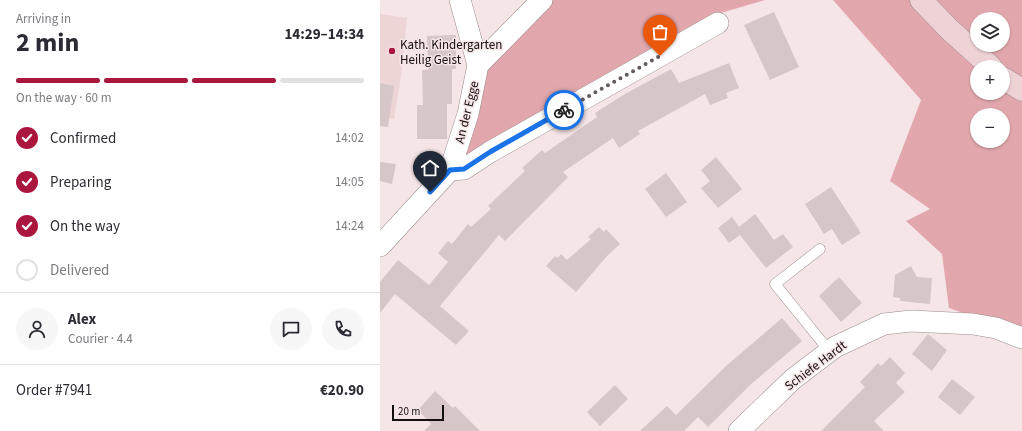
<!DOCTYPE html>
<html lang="en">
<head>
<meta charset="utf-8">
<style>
  :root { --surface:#fff; --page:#f7f7f7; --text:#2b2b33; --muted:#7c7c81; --line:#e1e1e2; --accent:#ab163f }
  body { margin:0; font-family:"Source Sans 3",sans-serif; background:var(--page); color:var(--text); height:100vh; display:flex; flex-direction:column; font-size:15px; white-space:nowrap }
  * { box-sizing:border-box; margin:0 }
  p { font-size:13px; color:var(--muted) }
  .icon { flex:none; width:22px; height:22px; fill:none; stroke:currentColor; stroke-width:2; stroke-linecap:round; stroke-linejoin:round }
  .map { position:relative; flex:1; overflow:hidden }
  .panel { display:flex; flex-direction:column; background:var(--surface); width:380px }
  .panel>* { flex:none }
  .fabs { position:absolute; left:590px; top:12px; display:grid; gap:8px }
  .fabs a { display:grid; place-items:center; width:40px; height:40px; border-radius:50%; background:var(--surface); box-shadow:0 1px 3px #0004; font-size:20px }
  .scale { position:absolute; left:12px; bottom:10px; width:52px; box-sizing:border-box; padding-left:4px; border:2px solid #140f0f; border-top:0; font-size:11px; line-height:14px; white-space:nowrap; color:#140f0f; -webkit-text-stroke:3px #f6e5e6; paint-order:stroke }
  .pin { position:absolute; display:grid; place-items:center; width:34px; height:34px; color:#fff; margin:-41px -17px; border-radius:50% 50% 50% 0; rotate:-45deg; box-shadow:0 0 4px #0007 }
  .pin .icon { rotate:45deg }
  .courier { position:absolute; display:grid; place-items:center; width:40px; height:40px; margin:-20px; border:3px solid #1a73e8; border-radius:50%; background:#fff; color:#222; box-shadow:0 1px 5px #0007 }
  .overview em { font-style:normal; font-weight:700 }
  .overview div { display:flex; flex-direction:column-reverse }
  .overview { display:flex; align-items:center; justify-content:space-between; height:68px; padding:0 16px }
  h1 { font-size:26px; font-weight:700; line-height:30px }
  .bar { display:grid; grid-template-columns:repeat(4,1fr); gap:6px 4px; align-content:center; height:48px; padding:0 16px }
  .bar i { height:5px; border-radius:3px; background:var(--line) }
  .bar .selected { background:var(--accent) }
  .bar p { grid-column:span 4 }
  .line { display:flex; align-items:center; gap:10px; padding:0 16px; border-top:1px solid var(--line) }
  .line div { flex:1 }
  .round { display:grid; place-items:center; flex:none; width:42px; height:42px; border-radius:21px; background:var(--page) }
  ol { padding:0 16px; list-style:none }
  li { display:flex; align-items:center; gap:12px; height:44px }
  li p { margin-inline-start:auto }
  li .icon { padding:4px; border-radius:50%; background:var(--accent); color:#fff; stroke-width:4 }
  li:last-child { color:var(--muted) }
  li i { width:22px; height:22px; border:2px solid var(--line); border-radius:50% }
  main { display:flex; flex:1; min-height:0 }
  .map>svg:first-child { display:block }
</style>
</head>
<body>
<main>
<section class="panel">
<div class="overview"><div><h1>2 min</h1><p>Arriving in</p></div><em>14:29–14:34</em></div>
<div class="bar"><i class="selected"></i><i class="selected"></i><i class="selected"></i><i></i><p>On the way · 60 m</p></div>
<ol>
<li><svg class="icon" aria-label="check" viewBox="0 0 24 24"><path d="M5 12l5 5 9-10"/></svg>Confirmed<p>14:02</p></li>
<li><svg class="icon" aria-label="check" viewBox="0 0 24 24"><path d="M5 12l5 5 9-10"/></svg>Preparing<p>14:05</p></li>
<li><svg class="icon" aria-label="check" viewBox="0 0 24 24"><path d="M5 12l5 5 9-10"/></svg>On the way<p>14:24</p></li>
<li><i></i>Delivered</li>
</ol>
<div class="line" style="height:72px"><a class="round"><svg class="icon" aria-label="person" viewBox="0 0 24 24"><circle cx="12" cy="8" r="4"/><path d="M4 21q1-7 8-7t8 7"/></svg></a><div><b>Alex</b><p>Courier · 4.4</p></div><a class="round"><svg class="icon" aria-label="chat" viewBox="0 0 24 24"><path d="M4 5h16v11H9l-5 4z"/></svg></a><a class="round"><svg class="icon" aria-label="phone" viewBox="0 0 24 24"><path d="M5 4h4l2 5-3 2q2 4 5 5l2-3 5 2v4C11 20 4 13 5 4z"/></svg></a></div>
<div class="line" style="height:52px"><div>Order #7941</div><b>€20.90</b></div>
</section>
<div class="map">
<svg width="642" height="431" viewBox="0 0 642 431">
  <rect width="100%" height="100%" fill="#f6e5e6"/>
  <!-- built -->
  <path fill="#edd4d5" d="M0,14l27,4 -7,65 -6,36 -13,-2 -1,5z"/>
  <!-- forest -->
  <path fill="#e2a7ac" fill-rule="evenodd" d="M167,0h218l-51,15 -249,145 21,-92z
    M453,0h189v334l-73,-26 -7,-54 -36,-33 24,-12 -40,-28 31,-81zM597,19h26v26h-26zM597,67h26v26h-26zM597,115h26v26h-26z"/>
  <!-- building -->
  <path fill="#d6c6c7" d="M394,12l25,55 -29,13 -26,-55z
    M76,35v34h-4v35h-5v35h-30v-34h6l-1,-35h6l-1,-34z
    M349,63l10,25 -13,5 2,5 -18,7 -5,-11 -67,37 2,3 -21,14 -6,-10 -50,34 5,5 -63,64 -6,-6 -59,71 29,25 -13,14 -61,-51 -15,19v-31l18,-22 31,25 19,-23 -10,-9 10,-12 4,3 16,-20 3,3 20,-18 -3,-3 37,-35 -3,-3 20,-18 3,3 52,-36 -2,-4 30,-19 46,-25 8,14z
    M0,83l14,3 -6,41 -8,-1z
    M336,157l26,32 -24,19 -17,-20 9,-7 -9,-11z
    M0,162l16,2 -4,20 -12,-3z
    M286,173l21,29 -21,15 -21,-28z
    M451,187l30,46 -19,12 -10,-16 -8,5 -19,-30z
    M375,214l19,26 9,-6 10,13 -27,21 -26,-33 -11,8 -11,-15 14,-11 7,10z
    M219,227l5,5 2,-3 14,15 -12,11 -32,37 -30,-26 9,-10 3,2 3,-4 6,6 24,-21 -3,-2z
    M531,266l6,11 15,1 -2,26 -30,-3v-3l-7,-1 2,-22z
    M459,277l23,26 -21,19 -22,-26z
    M402,318l20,23 -52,44 -42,42 -10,-10 -14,14h-44l27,-25 9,9 50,-49z
    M548,334l19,16 -15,21 -20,-17z
    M510,357l15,16 -9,10 9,9 -31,29 10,10h-63l44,-44 -5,-5 18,-19 3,3z
    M572,379l23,18 -15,18 -22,-18z
    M235,385l13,14 -28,27 -13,-14z
    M55,391l18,17 2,-2 25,25h-56l7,-7 -13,-14z"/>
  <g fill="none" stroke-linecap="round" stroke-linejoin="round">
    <defs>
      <path id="lane" d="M440,249l-45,35 55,68"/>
      <path id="street" d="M98,65l64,-65
        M70,170l14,-1 26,-17 228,-129
        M0,246l70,-76 18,-56 10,-49 -18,-65
        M359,431l54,-52 42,-32 49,-23 27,-3 62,3 23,4 26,10"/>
      <path id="secondary" d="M541,0l29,30 41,37
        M623,78l19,12"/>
    </defs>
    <!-- lane casing -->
    <use href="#lane" stroke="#9b8c8d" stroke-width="11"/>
    <!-- street casing -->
    <use href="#street" stroke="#9b8c8d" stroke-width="22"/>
    <!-- secondary casing -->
    <use href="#secondary" stroke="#9b8c8d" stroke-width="23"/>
    <!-- lane -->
    <use href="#lane" stroke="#fff" stroke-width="10"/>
    <!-- street -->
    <use href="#street" stroke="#fff" stroke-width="21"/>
    <!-- secondary -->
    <use href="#secondary" stroke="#efd2d6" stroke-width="22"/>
  </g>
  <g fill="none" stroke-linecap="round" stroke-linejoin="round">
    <!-- done -->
    <path stroke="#635a5a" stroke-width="4" stroke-dasharray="0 7.2" d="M184,110l96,-54"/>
    <!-- route -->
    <path stroke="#1a73e8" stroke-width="5" d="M50,192l20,-22 14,-1 26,-17 74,-42"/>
  </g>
  <!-- markers -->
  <circle fill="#ab163f" stroke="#f6e5e6" stroke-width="1.5" cx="12" cy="51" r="4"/>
  <g text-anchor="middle" stroke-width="3" stroke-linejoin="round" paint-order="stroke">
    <!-- poi labels -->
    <g font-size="13" fill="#140f0f" stroke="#f6e5e6" text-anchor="start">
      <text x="20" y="49">Kath. Kindergarten<tspan x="20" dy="15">Heilig Geist</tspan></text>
    </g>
    <!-- street labels -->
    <g font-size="13" fill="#140f0f" stroke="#f6e5e6">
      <text transform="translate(86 112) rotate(-76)" y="5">An der Egge</text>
      <text transform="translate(435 365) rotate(-37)" y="5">Schiefe Hardt</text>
    </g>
  </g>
</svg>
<div class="fabs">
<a><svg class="icon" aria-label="layers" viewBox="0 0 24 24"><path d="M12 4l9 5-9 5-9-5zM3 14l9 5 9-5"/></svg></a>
<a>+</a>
<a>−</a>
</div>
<div class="scale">20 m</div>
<div class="pin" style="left:280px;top:56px;background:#ea580c"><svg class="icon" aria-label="bag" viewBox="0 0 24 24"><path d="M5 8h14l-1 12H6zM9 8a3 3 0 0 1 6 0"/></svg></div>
<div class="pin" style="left:50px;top:192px;background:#1f2937"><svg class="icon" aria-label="home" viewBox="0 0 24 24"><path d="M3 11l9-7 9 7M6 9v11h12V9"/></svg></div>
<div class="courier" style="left:184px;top:110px"><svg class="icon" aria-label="bike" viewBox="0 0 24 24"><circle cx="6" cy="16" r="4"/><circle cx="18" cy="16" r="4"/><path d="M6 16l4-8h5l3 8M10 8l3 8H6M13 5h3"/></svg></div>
</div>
</main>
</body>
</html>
